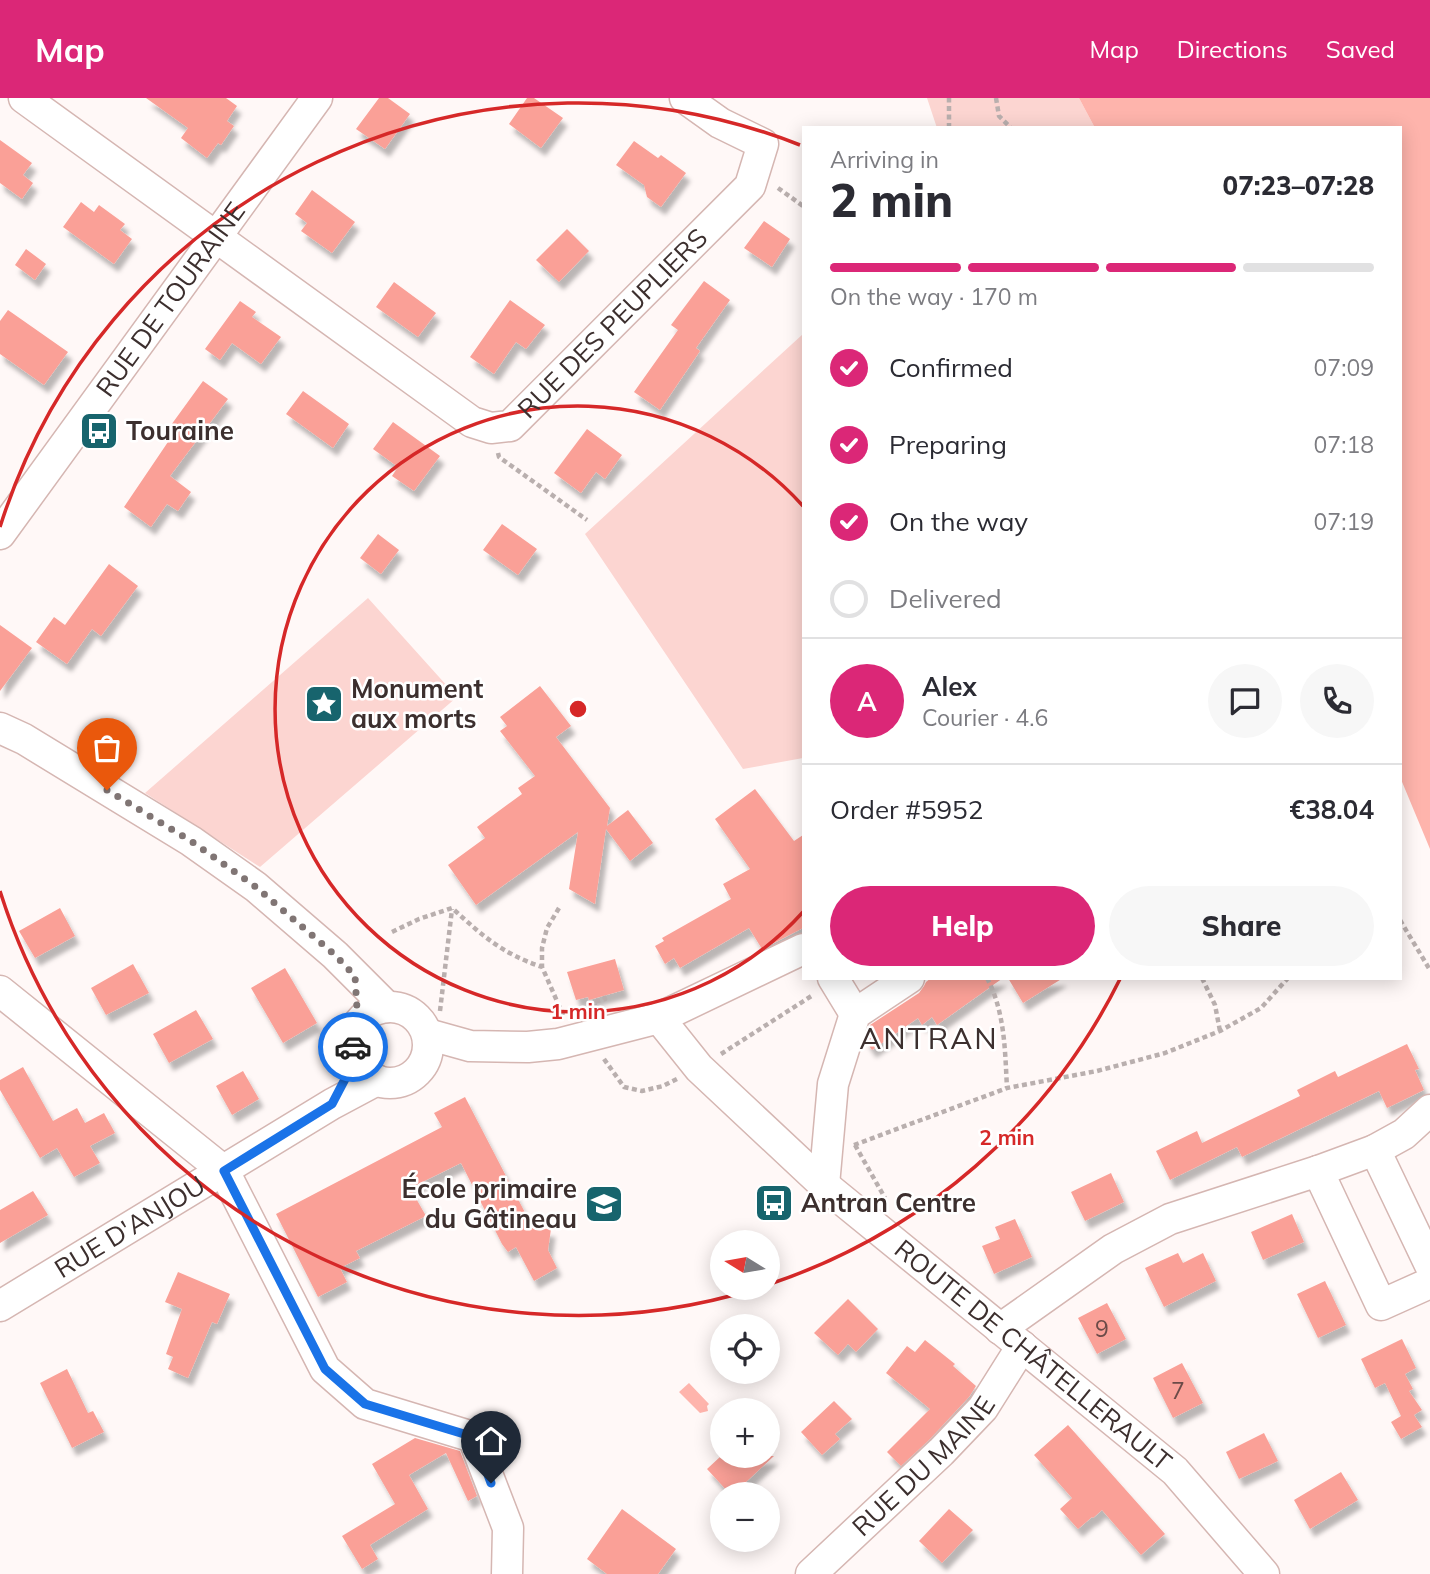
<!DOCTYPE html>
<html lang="en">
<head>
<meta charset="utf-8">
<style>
  :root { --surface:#fff; --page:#f7f7f7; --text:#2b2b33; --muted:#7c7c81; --line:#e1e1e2; --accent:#db2777 }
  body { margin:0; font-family:Mulish,sans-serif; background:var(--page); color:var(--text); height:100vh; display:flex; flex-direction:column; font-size:26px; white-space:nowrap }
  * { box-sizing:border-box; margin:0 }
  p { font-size:23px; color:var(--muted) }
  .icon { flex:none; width:38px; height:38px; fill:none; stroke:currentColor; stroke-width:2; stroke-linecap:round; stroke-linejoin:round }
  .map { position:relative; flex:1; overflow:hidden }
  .sheet { position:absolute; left:802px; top:28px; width:600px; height:854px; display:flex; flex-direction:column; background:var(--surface); border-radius:0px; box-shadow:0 4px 18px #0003 }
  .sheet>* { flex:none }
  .needle { width:46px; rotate:281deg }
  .tools { position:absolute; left:710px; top:1132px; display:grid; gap:14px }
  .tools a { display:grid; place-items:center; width:70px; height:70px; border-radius:50%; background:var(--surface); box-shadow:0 4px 18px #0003; font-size:35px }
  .pin { position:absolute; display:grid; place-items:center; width:60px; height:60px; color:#fff; margin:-72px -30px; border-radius:50% 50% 50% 0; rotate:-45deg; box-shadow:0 0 7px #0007 }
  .pin .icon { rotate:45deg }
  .courier { position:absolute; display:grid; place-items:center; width:70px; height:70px; margin:-35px; border:5px solid #1a73e8; border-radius:50%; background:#fff; color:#222; box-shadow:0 2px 9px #0007 }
  .summary em { font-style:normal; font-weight:800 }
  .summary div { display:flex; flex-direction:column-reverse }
  .summary { display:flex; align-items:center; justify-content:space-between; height:119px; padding:0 28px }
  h1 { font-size:46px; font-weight:800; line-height:52px }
  .bar { display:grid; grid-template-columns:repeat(4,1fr); gap:10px 7px; align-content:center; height:84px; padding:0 28px }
  .bar i { height:9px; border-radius:5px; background:var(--line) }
  .bar .current { background:var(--accent) }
  .bar p { grid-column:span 4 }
  .line { display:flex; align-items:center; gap:18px; padding:0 28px; border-top:2px solid var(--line) }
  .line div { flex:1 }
  .round { display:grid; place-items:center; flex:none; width:74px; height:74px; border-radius:37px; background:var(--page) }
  ol { padding:0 28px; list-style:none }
  li { display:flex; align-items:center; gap:21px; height:77px }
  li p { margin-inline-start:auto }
  li .icon { padding:7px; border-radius:50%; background:var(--accent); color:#fff; stroke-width:4 }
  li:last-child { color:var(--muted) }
  li i { width:38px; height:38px; border:4px solid var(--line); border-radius:50% }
  .primary-button { display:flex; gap:14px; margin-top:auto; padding:14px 28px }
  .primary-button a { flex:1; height:80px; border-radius:42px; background:var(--accent); color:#fff; font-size:28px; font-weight:800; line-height:80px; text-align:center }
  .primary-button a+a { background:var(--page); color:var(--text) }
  header { display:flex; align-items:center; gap:42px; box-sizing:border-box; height:98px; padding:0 35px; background:var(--accent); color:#fff }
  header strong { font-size:33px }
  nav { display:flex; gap:38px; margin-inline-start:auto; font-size:24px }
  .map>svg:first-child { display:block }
</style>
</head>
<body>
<header>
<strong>Map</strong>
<nav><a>Map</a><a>Directions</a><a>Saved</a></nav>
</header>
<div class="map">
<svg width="1430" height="1476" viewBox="0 0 1430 1476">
  <defs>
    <filter id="shadow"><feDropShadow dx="4.5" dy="8" stdDeviation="2" flood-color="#0004"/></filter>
  </defs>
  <rect width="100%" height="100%" fill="#fff8f7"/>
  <!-- green -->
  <path fill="#fcd5d1" d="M927,0h152l16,30h-158z
    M803,236v424l-60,11 -158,-235z
    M368,500l89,99 -197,170 -115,-74z"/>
  <!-- water -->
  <path fill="#feb4ac" d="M1079,0h351v751l-30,-72v-649h-305z
    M689,1285l20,21 -2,2 1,5 -8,2 -21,-21z"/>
  <!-- building -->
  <path fill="#faa097" filter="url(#shadow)" d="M146,0h80l11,8 -10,15 7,5 -13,19 -3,-2 -11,15 -26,-20 7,-10z
    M379,0h9l22,16 -25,35 -29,-20z
    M527,0h7l29,20 -22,30 -32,-24z
    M0,42l32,23 -9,12 10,8 -11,16 -22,-16z
    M634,43l24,17 3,-3 25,18 -25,34 -14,-10 -3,-12 -28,-20z
    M312,92l43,32 -23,31 -31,-22 6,-8 -12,-9z
    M81,104l13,10 5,-7 26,19 -5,6 12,9 -18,25 -51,-37z
    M764,123l26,18 -18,28 -28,-19z
    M567,131l22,22 -30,31 -23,-22z
    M26,151l20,15 -11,16 -20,-15z
    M704,183l26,19 -34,48 4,3 -40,59 -26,-18 44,-62 -7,-5z
    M394,184l42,31 -18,24 -42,-30z
    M510,202l35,25 -19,24 -10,-7 -22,32 -24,-17z
    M240,203l16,11 -4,5 29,20 -20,27 -29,-21 -12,17 -15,-11z
    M8,212l60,42 -24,33 -44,-31v-33z
    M203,283l25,18 -58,77 21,16 -13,19 -11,-7 -16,23 -27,-20 48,-71 -6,-4z
    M303,293l46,33 -16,24 -47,-34z
    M393,324l47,34 -26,35 -22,-15 6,-9 -25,-18z
    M587,331l35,26 -17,24 -9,-7 -15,21 -27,-20z
    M502,426l35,25 -19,26 -35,-25z
    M378,436l21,16 -18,24 -21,-16z
    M109,466l29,22 -37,50 -9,-7 -25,35 -31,-22 18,-25 11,8z
    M0,527l32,23 -32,43z
    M540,588l31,40 -15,11 54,71 -3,18 21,-16 25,33 -23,18 -24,-32 -11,75 -26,-15 9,-57 -102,73 -28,-40 37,-27 -8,-11 45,-33 -4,-6 17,-12 -35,-45 7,-5 -7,-9z
    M755,691l39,52 9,-6v93l-41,21 -13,-21 -69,40 -6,-10 -9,6 -10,-18 9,-5 -2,-3 69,-39 -8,-15 27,-15 -35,-50z
    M60,810l15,28 -40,22 -16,-27z
    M615,861l9,31 -35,10 -1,-3 -12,3 -9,-28z
    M133,866l16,29 -43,22 -15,-27z
    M285,870l32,55 -34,20 -32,-55z
    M931,880h72l-66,47 -5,-8 -10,8 -4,-7 -46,32 -7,-10 5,-15 49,-32 5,-7 2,-4z
    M1008,880h55l-40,25z
    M196,912l17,29 -44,24 -16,-29z
    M1407,946l12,25 -4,1 9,20 -37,18 -8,-17 -137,66 -5,-10 -67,33 -14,-29 41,-20 5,12 98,-47 -3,-6 38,-19 3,6z
    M23,969l30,54 24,-13 8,15 19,-10 11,20 -25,13 10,17 -26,14 -17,-29 -17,10 -40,-68v-10z
    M243,973l16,28 -27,16 -16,-29z
    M465,999l68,131 18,1 -3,21 9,18 -23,13 -18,-34 -8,5 -6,-8 -41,-81 -51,25 16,28 -70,35 4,7 -20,10 7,14 -29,15 -42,-83 166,-87 -8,-14z
    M1111,1075l13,29 -39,19 -14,-29z
    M33,1093l15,24 -48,28v-33z
    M1292,1116l12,28 -41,18 -12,-28z
    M1015,1121l17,38 -38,17 -12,-28 18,-7 -5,-12z
    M1178,1155l5,10 20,-10 13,28 -52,26 -19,-39z
    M178,1174l52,22 -13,30 -5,-2 -24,56 -20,-9 5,-12 -7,-3 16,-45 -17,-7z
    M1325,1183l21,44 -28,13 -21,-44z
    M848,1201l30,30 -22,23 -8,-8 -10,11 -24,-22z
    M1107,1205l19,36 -29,15 -19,-36z
    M1402,1241l14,29 -11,6 8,15 -4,2 13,19 -8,5 8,12 -21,12 -10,-17 10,-6 -16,-33 -10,5 -14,-29z
    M925,1242l30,24 -2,2 23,20 -7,11 -40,43 -28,26 -14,-14 43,-43 -44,-36 21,-27 8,6z
    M1182,1265l21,40 -30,15 -20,-40z
    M67,1271l21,44 5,-2 11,21 -32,16 -32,-65z
    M834,1303l18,18 -17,15 5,5 -18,16 -21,-23z
    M1068,1327l97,109 -24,21 -39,-45 -9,8 -1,-1 -14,12 -18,-20 12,-11 -38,-43z
    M1264,1335l14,28 -39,18 -13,-27z
    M415,1340l45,13 17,45 -9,5 -22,-48 -37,22 19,34 -58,36 8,14 -16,10 -20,-33 53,-32 -23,-40z
    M721,1358h53l-41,38h-3l-23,-25z
    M1341,1374l17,28 -48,29 -16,-29z
    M622,1411l54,40 -18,25h-51l-20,-15z
    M949,1411l24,21 -31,33 -23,-22z"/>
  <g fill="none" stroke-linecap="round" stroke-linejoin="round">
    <defs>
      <g id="minor">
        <path id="s1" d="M24,0l448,324 19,6 19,-2 240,-240 13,-42 -43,-21 -35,-25"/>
        <path id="s2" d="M0,436l317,-436"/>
        <path d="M0,630l24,11 167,102 65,46 79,68 52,52"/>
        <path d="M833,880l22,36"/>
        <path d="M0,893l224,180 101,198 40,35 108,33 35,91 -1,46"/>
        <circle cx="390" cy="947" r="38"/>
        <path d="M659,920l144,-69"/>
        <path id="s3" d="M427,936l43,12 58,1 30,-3 101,-26 40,50 125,117 351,286 89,103"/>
        <path d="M1375,1052l29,-16 26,-24"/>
        <path d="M1318,1073l63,134 49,-22"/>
        <path d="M824,1087l9,-101 22,-70 54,-36"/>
        <path id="s4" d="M0,1208l332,-202 45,-24"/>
        <path d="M1000,1231l113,-80 57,-30 148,-48 57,-21 55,115"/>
        <path id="s5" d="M811,1476l130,-122 42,-44 39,-62"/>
      </g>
    </defs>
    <!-- minor casing -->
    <use href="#minor" stroke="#d5b6b2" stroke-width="33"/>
    <!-- path -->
    <path stroke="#b9afae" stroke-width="4.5" stroke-dasharray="5 3.5" stroke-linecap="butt" d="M996,0l3,18 12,12
      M949,30v-30
      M778,90l25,18
      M498,355l1,4 88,63
      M559,810l-12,20 -5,20v19l22,50
      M1400,822l30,50
      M392,834l27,-13 33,-11c31,28 49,45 90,59
      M987,880c18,34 18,73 20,110
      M1202,880l13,27 5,26
      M596,911l-2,-7 11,-3 -1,-3
      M440,913l12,-102
      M721,956l92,-59
      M604,961l20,28 18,4 21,-5 14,-7
      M854,1047l153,-57 90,-17 68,-18 55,-22 41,-23 27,-30
      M855,1047l30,53"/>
    <!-- minor -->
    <use href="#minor" stroke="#fff" stroke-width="30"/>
  </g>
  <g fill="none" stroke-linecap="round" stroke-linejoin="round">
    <!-- done -->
    <path stroke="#807574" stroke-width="7" stroke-dasharray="0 12.6" d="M107,692l84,51 44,31 21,15 79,68 20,21 3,49 -4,11 -1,11"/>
    <!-- route -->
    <path stroke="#1a73e8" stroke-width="9" d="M353,949l2,13 -23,44 -108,67 101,198 40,35 109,33 17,46"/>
  </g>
  <!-- distance rings -->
  <g fill="none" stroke="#d62828" stroke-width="3.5">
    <path d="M803 814A303 303 0 1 1 803 408"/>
    <path d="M1120 881A606 606 0 0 1 770 1186M755 1191A606 606 0 0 1 0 793M0 429A606 606 0 0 1 800 47"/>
  </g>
  <!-- icons -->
  <defs>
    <symbol id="bus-square" viewBox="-11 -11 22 22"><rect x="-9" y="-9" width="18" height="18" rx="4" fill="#17646d" stroke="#fff"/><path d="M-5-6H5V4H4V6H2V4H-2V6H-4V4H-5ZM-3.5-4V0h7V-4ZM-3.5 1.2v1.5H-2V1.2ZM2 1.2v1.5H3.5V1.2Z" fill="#fff"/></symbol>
    <symbol id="sight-square" viewBox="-11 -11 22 22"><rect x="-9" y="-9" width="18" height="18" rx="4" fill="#17646d" stroke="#fff"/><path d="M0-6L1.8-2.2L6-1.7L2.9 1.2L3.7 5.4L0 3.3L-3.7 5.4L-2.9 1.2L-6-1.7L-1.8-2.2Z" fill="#fff"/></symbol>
    <symbol id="school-square" viewBox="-11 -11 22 22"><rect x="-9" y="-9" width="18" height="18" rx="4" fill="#17646d" stroke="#fff"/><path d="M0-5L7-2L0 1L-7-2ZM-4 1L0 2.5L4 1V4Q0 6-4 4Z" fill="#fff"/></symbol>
  </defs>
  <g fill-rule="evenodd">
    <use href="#bus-square" x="77" y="311" width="44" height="44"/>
    <use href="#sight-square" x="302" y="584" width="44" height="44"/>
    <use href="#bus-square" x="752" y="1083" width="44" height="44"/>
    <use href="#school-square" x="582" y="1084" width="44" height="44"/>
  </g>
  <g text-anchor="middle" stroke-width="5" stroke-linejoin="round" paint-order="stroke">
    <!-- number labels -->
    <g font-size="23" fill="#6c4b48">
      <text x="1102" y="1239">9</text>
      <text x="1178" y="1301">7</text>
    </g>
    <!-- street labels -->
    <g font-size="26" fill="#3c2f2e" stroke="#fff">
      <text dy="9" stroke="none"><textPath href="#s2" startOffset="290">RUE DE TOURAINE</textPath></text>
      <text dy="9" stroke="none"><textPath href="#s1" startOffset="737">RUE DES PEUPLIERS</textPath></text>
      <text dy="9" stroke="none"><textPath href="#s4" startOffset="152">RUE D'ANJOU</textPath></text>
      <text dy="9" stroke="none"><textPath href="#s3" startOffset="742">ROUTE DE CHÂTELLERAULT</textPath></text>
      <text dy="9" stroke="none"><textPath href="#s5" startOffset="156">RUE DU MAINE</textPath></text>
    </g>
    <!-- poi labels -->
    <g font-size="26" font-weight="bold" fill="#3c2f2e" stroke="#fff" text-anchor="start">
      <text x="126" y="342">Touraine</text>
      <text x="351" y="600">Monument<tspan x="351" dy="30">aux morts</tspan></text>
      <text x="577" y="1100" text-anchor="end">École primaire<tspan x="577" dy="30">du Gâtineau</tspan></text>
      <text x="801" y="1114">Antran Centre</text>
    </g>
    <!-- quarter labels -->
    <g font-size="30" letter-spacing="2" fill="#3c2f2e" stroke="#fff">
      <text x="929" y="951">ANTRAN</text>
    </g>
  </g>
  <circle cx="578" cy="611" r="10" fill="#d62828" stroke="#fff" stroke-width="3.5"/>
  <g font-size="21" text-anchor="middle" font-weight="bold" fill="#d62828" stroke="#fff" stroke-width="5" stroke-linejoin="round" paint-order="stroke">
    <text x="578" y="921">1 min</text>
    <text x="1007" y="1047">2 min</text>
  </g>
</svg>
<div class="tools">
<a><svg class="needle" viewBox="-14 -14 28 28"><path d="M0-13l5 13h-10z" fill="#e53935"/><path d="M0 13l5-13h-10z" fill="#7c7c81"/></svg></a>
<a><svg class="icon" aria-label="locate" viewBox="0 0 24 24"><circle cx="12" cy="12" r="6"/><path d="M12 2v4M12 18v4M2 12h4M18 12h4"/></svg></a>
<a>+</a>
<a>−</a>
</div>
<div class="pin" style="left:107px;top:692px;background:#ea580c"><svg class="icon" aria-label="bag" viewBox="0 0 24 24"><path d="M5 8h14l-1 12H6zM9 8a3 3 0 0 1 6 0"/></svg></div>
<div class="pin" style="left:491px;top:1385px;background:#1f2937"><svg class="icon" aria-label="home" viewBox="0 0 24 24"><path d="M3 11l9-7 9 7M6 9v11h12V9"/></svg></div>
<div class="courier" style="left:353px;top:949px"><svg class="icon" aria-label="car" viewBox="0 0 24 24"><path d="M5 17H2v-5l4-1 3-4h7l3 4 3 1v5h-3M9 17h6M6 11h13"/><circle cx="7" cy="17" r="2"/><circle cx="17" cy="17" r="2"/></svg></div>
<section class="sheet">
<div class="summary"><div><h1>2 min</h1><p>Arriving in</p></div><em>07:23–07:28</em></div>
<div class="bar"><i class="current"></i><i class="current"></i><i class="current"></i><i></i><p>On the way · 170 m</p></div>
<ol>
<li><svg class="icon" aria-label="check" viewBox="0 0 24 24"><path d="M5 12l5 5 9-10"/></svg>Confirmed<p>07:09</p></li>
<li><svg class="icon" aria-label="check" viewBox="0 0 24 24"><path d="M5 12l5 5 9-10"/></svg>Preparing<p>07:18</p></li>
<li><svg class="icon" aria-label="check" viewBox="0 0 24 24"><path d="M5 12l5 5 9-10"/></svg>On the way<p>07:19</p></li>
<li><i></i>Delivered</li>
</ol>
<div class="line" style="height:126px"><b class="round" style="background:var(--accent);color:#fff">A</b><div><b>Alex</b><p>Courier · 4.6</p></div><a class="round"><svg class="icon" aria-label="chat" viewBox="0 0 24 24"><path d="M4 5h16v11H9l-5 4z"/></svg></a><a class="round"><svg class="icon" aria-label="phone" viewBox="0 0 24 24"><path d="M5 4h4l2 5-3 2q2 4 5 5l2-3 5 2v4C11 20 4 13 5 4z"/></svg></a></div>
<div class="line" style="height:91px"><div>Order #5952</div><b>€38.04</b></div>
<div class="primary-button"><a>Help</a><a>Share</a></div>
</section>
</div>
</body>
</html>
